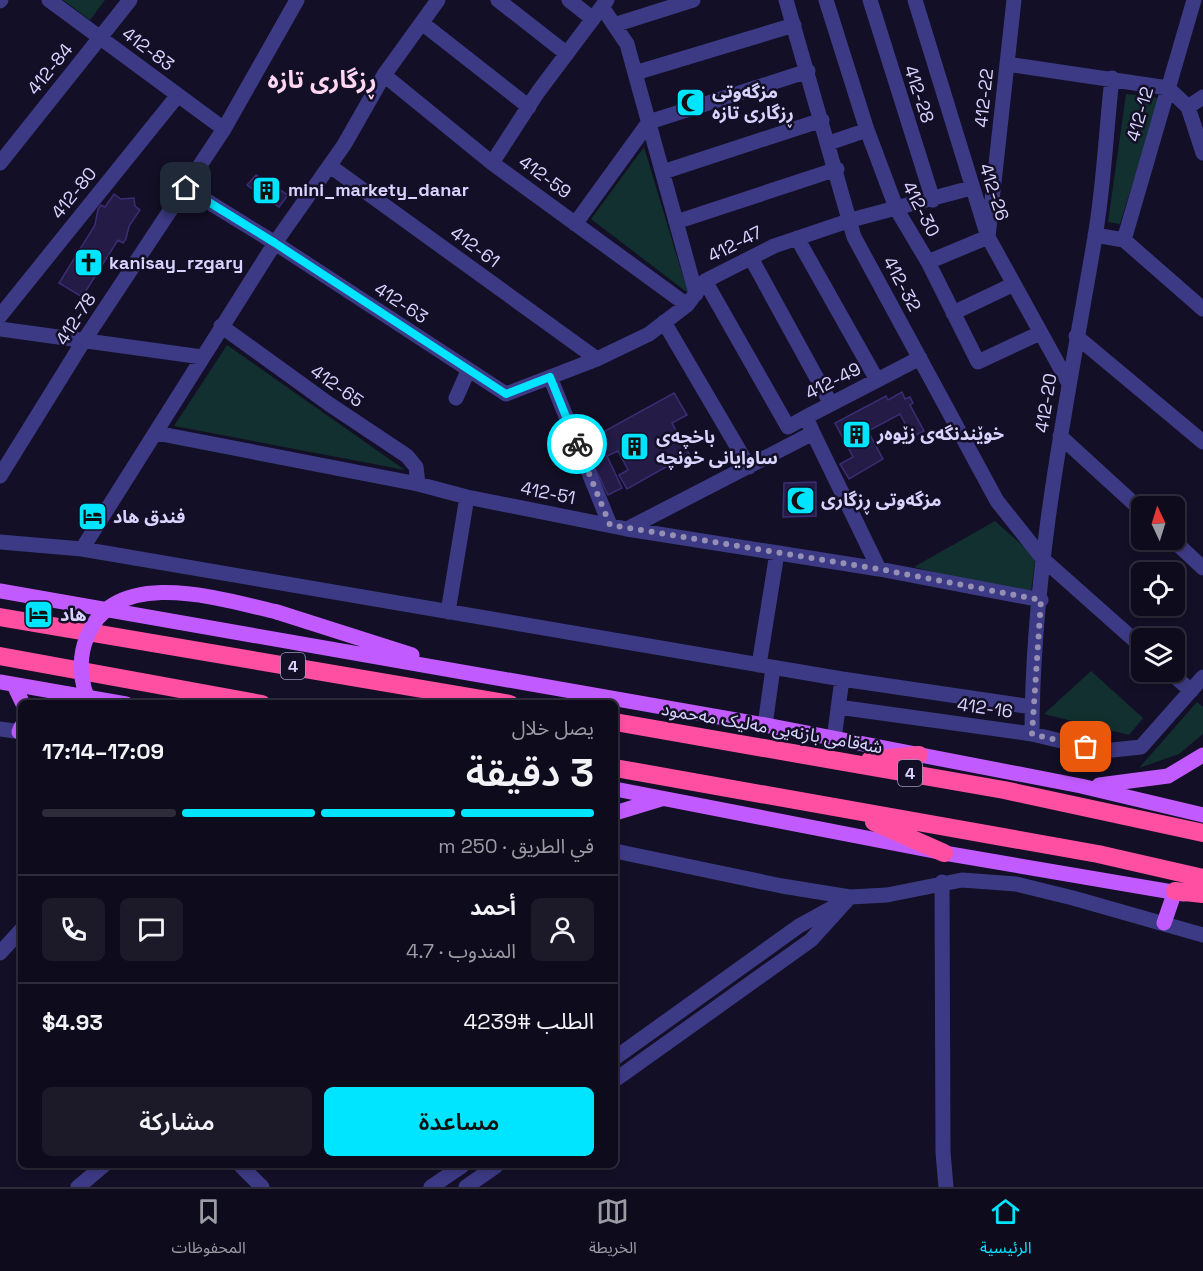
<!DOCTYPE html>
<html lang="ar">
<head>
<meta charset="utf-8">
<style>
  :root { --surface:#0e0b1c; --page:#1c1929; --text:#f1f3f6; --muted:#9b9ba3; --line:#2e2b3b; --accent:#00e5ff }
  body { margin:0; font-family:"Space Grotesk","Noto Sans Arabic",sans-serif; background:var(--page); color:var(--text); direction:rtl; height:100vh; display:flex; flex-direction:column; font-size:22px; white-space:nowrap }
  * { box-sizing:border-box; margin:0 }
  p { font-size:20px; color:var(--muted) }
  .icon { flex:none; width:33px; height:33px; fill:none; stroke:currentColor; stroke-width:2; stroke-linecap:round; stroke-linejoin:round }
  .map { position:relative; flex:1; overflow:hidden; direction:ltr }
  .side { position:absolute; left:18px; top:700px; width:600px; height:468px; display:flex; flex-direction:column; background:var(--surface); border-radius:9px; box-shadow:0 3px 9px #0003,0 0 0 2px var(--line); direction:rtl }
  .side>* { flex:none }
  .needle { width:39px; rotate:356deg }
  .tools { position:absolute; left:1131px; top:496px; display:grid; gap:12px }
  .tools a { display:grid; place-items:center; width:54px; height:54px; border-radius:9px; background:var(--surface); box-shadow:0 3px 9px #0003,0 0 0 2px var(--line); font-size:30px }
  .pin { position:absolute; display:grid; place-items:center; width:51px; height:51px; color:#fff; margin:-26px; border-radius:12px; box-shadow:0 3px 9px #0006 }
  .courier { position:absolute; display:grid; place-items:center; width:60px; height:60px; margin:-30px; border:4px solid #00e5ff; border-radius:50%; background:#fff; color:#222; box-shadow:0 2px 8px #0007 }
  .head em { font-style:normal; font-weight:600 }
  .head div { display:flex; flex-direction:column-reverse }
  .head { display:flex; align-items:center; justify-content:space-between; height:102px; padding:0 24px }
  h1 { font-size:39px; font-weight:600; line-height:45px }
  .bar { display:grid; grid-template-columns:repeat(4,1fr); gap:9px 6px; align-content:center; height:72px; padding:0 24px }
  .bar i { height:8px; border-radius:4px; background:var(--line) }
  .bar .current { background:var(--accent) }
  .bar p { grid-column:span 4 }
  .line { display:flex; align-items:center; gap:15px; padding:0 24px; border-top:2px solid var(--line) }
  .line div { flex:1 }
  .round { display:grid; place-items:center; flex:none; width:63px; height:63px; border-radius:9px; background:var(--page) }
  .button { display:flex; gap:12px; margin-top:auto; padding:12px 24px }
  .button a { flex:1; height:69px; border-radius:9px; background:var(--accent); color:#111; font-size:24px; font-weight:600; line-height:69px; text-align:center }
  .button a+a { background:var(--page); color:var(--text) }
  .tab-bar { display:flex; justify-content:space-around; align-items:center; height:84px; border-top:2px solid var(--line); background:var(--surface); font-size:16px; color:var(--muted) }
  .tab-bar a { display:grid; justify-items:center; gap:3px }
  .tab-bar .current { color:var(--accent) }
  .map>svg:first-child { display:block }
</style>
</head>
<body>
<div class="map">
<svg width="1203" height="1187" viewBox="0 0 1203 1187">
  <rect width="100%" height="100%" fill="#130f26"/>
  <!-- green -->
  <path fill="#12302f" d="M63,0h42l-15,20z
    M1126,94l33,4 -39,126 -12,-2z
    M644,147l44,146 -97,-74z
    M227,345l178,125 -231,-44z
    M995,521l38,34 2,6 -4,30 -7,3 -110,-27z
    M1091,671l52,47 -14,17 -85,-21z
    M1197,702l6,5v27l-24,20 -40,14z"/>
  <!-- building -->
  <path fill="#241b47" stroke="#3b2d73" stroke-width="1.5" d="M256,175l32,20 -9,12 -32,-22z
    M114,194l7,5 13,-1 1,8 5,4 -11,16 -3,13 -3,4 -5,-3 -36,57 -23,-14 36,-58 3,-16 3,-4 4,2z
    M902,392l3,7 5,-2 3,6 -3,2 14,26 -12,6 -12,-23 -32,17 15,28 -34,20 -9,-15 13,-7 -18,-34 51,-27 2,4z
    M674,393l13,22 -15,8 17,31 -62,35 -8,-14 9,-5 -10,-19 -11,5 15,32 -14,7 -25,-52z
    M816,482v34l-33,1 1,-34z"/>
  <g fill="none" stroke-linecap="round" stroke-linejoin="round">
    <!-- minor -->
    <path stroke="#3d3a85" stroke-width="15" d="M49,0l175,129
      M498,0l69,54
      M569,0l24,19
      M786,0l68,237 143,264 47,59 98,87
      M826,0l41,130 30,80 31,52 50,100 62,-29
      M870,0l63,200
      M915,0l73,237 80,145
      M0,1l1,-1
      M602,7l25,37 69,250
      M422,23l107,84
      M614,25l79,-25
      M1007,64l161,24 20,19 15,46
      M635,73l159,-48
      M384,75l108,88 195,142
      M1188,107l15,-10
      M829,143l38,-13
      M0,163l130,-163
      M492,163l46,-71 69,-92
      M330,166l267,193
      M663,172l159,-52
      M186,188l89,55 231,151 91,-35 52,-25 38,-29 18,-24 69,-35 77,-26 120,-32
      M676,222l161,-53
      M575,224l74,-102 159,-51
      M1095,235l29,5 79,69
      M797,238l80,142
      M1124,240l70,-240
      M751,258l80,146
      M928,262l60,-25 26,-237
      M705,281l83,146 18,-10
      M953,313l61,-29
      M0,316l178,-221
      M664,322l85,145
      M221,326l108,78 78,52 9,11 2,17
      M0,329l202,28
      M1076,336l127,106
      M550,377l60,148
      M456,398l12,-27
      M156,433l262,51 49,13 160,32 252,40 162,31
      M813,433l66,136
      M1060,436l82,75
      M0,476l83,-134 141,-213 73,-129
      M627,529l186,-96 -7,-16 114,-59
      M1173,540l30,28
      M0,542l82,7 760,130 190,28
      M82,549l193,-306 69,-98 40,-70 54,-75
      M448,612l19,-115
      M759,665l18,-112
      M1170,672l21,19
      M838,707l194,27 71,17 38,-4 62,-70
      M765,725l8,-57
      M0,729l21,3
      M1032,734c0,-167 35,-333 63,-497 9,-52 11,-106 17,-159
      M834,739l8,-60
      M615,851l167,35 68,11 37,-2 75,-15 54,4 57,14 130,37
      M942,882l1,270 3,35
      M0,953l21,-23
      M615,1058l184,-132 38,-21
      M615,1080l196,-140 39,-43
      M241,1166l21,21
      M78,1187l25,-21
      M431,1187l31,-21
      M466,1187l30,-21"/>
    <!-- major -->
    <path stroke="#c25bff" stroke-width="15" d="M0,591l765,134 316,61 122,29
      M277,612l135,43
      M0,682l126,22
      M14,685l9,19
      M19,732l2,-5
      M1099,785l69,-9 35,-21
      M615,789l329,64 240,41
      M615,813l46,-14
      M1164,923l11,-32"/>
    <!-- highway -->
    <path stroke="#ff4fa3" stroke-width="18" d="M0,617l510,87
      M0,656l262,48
      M615,722l389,68 199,43
      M870,760l49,-5
      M615,768l483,86 105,24
      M874,822l70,31
      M1175,891l28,3"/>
    <!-- major-bridge -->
    <path stroke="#c25bff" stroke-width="15" d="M90,704c-10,-21 -12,-46 -3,-67 28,-72 134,-38 190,-25"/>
  </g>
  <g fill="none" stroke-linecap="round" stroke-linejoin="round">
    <!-- done -->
    <path stroke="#948fb3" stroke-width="6" stroke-dasharray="0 10.8" d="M577,444l33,81 269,44 162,31 -9,134 54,13"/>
    <!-- route -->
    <path stroke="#00e5ff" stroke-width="8" d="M186,188l89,55 231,151 44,-17 27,67"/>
  </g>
  <!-- icons -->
  <defs>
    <symbol id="mosque-square" viewBox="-11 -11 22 22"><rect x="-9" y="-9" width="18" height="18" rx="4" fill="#00e5ff" stroke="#130f26"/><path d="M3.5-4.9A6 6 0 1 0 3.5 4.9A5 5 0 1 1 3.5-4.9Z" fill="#111"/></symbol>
    <symbol id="building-square" viewBox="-11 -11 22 22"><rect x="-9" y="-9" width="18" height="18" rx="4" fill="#00e5ff" stroke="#130f26"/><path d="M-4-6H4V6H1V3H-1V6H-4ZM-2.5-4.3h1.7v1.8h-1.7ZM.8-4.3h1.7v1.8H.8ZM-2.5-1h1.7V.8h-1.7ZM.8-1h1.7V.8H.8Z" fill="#111"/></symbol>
    <symbol id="church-square" viewBox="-11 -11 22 22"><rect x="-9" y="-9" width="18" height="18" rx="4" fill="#00e5ff" stroke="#130f26"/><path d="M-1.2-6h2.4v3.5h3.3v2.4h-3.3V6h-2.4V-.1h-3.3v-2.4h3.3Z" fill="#111"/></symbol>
    <symbol id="hotel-square" viewBox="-11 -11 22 22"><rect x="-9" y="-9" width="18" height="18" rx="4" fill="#00e5ff" stroke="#130f26"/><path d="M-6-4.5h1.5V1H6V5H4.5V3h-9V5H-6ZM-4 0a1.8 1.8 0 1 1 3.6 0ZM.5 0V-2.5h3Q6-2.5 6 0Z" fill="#111"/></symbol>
  </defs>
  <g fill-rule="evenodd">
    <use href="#mosque-square" x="674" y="86" width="33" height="33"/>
    <use href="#building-square" x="250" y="174" width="33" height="33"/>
    <use href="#church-square" x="72" y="246" width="33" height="33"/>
    <use href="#building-square" x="840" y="418" width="33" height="33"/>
    <use href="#building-square" x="618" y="430" width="33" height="33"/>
    <use href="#mosque-square" x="784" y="484" width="33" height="33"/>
    <use href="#hotel-square" x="76" y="500" width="33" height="33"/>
    <use href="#hotel-square" x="22" y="598" width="33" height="33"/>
  </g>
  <g text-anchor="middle" stroke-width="5" stroke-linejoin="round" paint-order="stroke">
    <!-- shield labels -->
    <g fill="#130f26" stroke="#9e99be" stroke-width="1.5">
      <rect x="281" y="653" width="24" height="26" rx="4.5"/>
      <rect x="898" y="760" width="24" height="26" rx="4.5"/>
    </g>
    <g font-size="16" font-weight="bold" fill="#d9d4ff">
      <text x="293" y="672">4</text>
      <text x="910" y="779">4</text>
    </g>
    <!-- street labels -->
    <g font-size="18" fill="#d9d4ff" stroke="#130f26">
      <text transform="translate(148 49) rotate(37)" y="6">412-83</text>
      <text transform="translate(50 69) rotate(-51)" y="6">412-84</text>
      <text transform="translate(919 94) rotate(72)" y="6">412-28</text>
      <text transform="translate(984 98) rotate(-84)" y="6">412-22</text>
      <text transform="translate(1140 114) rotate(-74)" y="6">412-12</text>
      <text transform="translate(545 177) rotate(36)" y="6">412-59</text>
      <text transform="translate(994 192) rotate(72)" y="6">412-26</text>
      <text transform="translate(74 193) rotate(-51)" y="6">412-80</text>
      <text transform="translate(921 209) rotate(63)" y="6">412-30</text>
      <text transform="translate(735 244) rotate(-27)" y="6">412-47</text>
      <text transform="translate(475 247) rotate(36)" y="6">412-61</text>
      <text transform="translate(902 284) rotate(62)" y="6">412-32</text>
      <text transform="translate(401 303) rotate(33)" y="6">412-63</text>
      <text transform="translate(76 319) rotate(-57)" y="6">412-78</text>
      <text transform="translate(833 381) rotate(-27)" y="6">412-49</text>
      <text transform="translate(337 386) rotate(35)" y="6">412-65</text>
      <text transform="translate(1046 403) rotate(-81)" y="6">412-20</text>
      <text transform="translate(548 493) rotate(11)" y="6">412-51</text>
      <text transform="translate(985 708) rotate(8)" y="6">412-16</text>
      <text transform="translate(772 728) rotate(10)" y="6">شەقامی بازنەیی مەلیک مەحمود</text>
    </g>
    <!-- poi labels -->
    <g font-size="18" font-weight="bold" fill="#d9d4ff" stroke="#130f26" text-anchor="start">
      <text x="712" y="98">مزگەوتی<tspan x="712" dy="21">ڕزگاری تازە</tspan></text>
      <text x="288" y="196">mini_markety_danar</text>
      <text x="109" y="269">kanisay_rzgary</text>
      <text x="877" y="440">خوێندنگەی زێوەر</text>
      <text x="656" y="443">باخچەی<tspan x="656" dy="21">ساوایانی خونچە</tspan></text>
      <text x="821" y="506">مزگەوتی ڕزگاری</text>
      <text x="113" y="523">فندق هاد</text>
      <text x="60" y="621">هاد</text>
    </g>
    <!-- district labels -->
    <g font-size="24" font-weight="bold" fill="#ffd6f0" stroke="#130f26">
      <text x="322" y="88">ڕزگاری تازە</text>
    </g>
  </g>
</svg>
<div class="tools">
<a><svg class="needle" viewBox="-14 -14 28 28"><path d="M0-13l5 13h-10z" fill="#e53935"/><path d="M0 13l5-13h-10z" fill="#9b9ba3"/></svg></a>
<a><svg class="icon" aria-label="locate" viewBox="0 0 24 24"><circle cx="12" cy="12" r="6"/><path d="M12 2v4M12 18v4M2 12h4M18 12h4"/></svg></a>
<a><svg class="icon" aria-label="layers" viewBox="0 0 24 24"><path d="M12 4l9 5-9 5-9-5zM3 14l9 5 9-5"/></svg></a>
</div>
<div class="pin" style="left:1086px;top:747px;background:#ea580c"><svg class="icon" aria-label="bag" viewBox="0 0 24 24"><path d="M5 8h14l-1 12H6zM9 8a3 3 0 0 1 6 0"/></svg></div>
<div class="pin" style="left:186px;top:188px;background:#1f2937"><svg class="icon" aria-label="home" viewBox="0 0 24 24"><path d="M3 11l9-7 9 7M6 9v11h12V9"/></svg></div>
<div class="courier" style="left:577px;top:444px"><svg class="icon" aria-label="bike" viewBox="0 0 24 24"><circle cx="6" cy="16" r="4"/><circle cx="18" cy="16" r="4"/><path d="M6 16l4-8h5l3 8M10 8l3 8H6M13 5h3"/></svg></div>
<section class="side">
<div class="head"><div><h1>3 دقيقة</h1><p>يصل خلال</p></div><em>17:09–17:14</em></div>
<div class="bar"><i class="current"></i><i class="current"></i><i class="current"></i><i></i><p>في الطريق · 250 m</p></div>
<div class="line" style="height:108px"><a class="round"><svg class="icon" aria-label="person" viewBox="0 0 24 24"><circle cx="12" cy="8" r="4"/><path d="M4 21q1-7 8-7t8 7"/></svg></a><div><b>أحمد</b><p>المندوب · 4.7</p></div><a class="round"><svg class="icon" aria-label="chat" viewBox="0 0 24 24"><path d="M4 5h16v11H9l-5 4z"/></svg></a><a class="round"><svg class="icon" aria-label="phone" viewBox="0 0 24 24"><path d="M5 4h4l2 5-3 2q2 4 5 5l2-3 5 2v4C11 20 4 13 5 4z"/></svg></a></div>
<div class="line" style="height:78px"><div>الطلب #4239</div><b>$4.93</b></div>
<div class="button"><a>مساعدة</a><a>مشاركة</a></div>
</section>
</div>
<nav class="tab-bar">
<a class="current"><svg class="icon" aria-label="home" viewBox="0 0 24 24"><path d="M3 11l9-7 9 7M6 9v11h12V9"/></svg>الرئيسية</a>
<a><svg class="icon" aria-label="map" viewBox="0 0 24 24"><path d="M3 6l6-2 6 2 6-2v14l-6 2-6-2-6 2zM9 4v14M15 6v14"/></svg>الخريطة</a>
<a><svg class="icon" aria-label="saved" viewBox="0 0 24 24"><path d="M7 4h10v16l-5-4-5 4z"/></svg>المحفوظات</a>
</nav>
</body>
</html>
